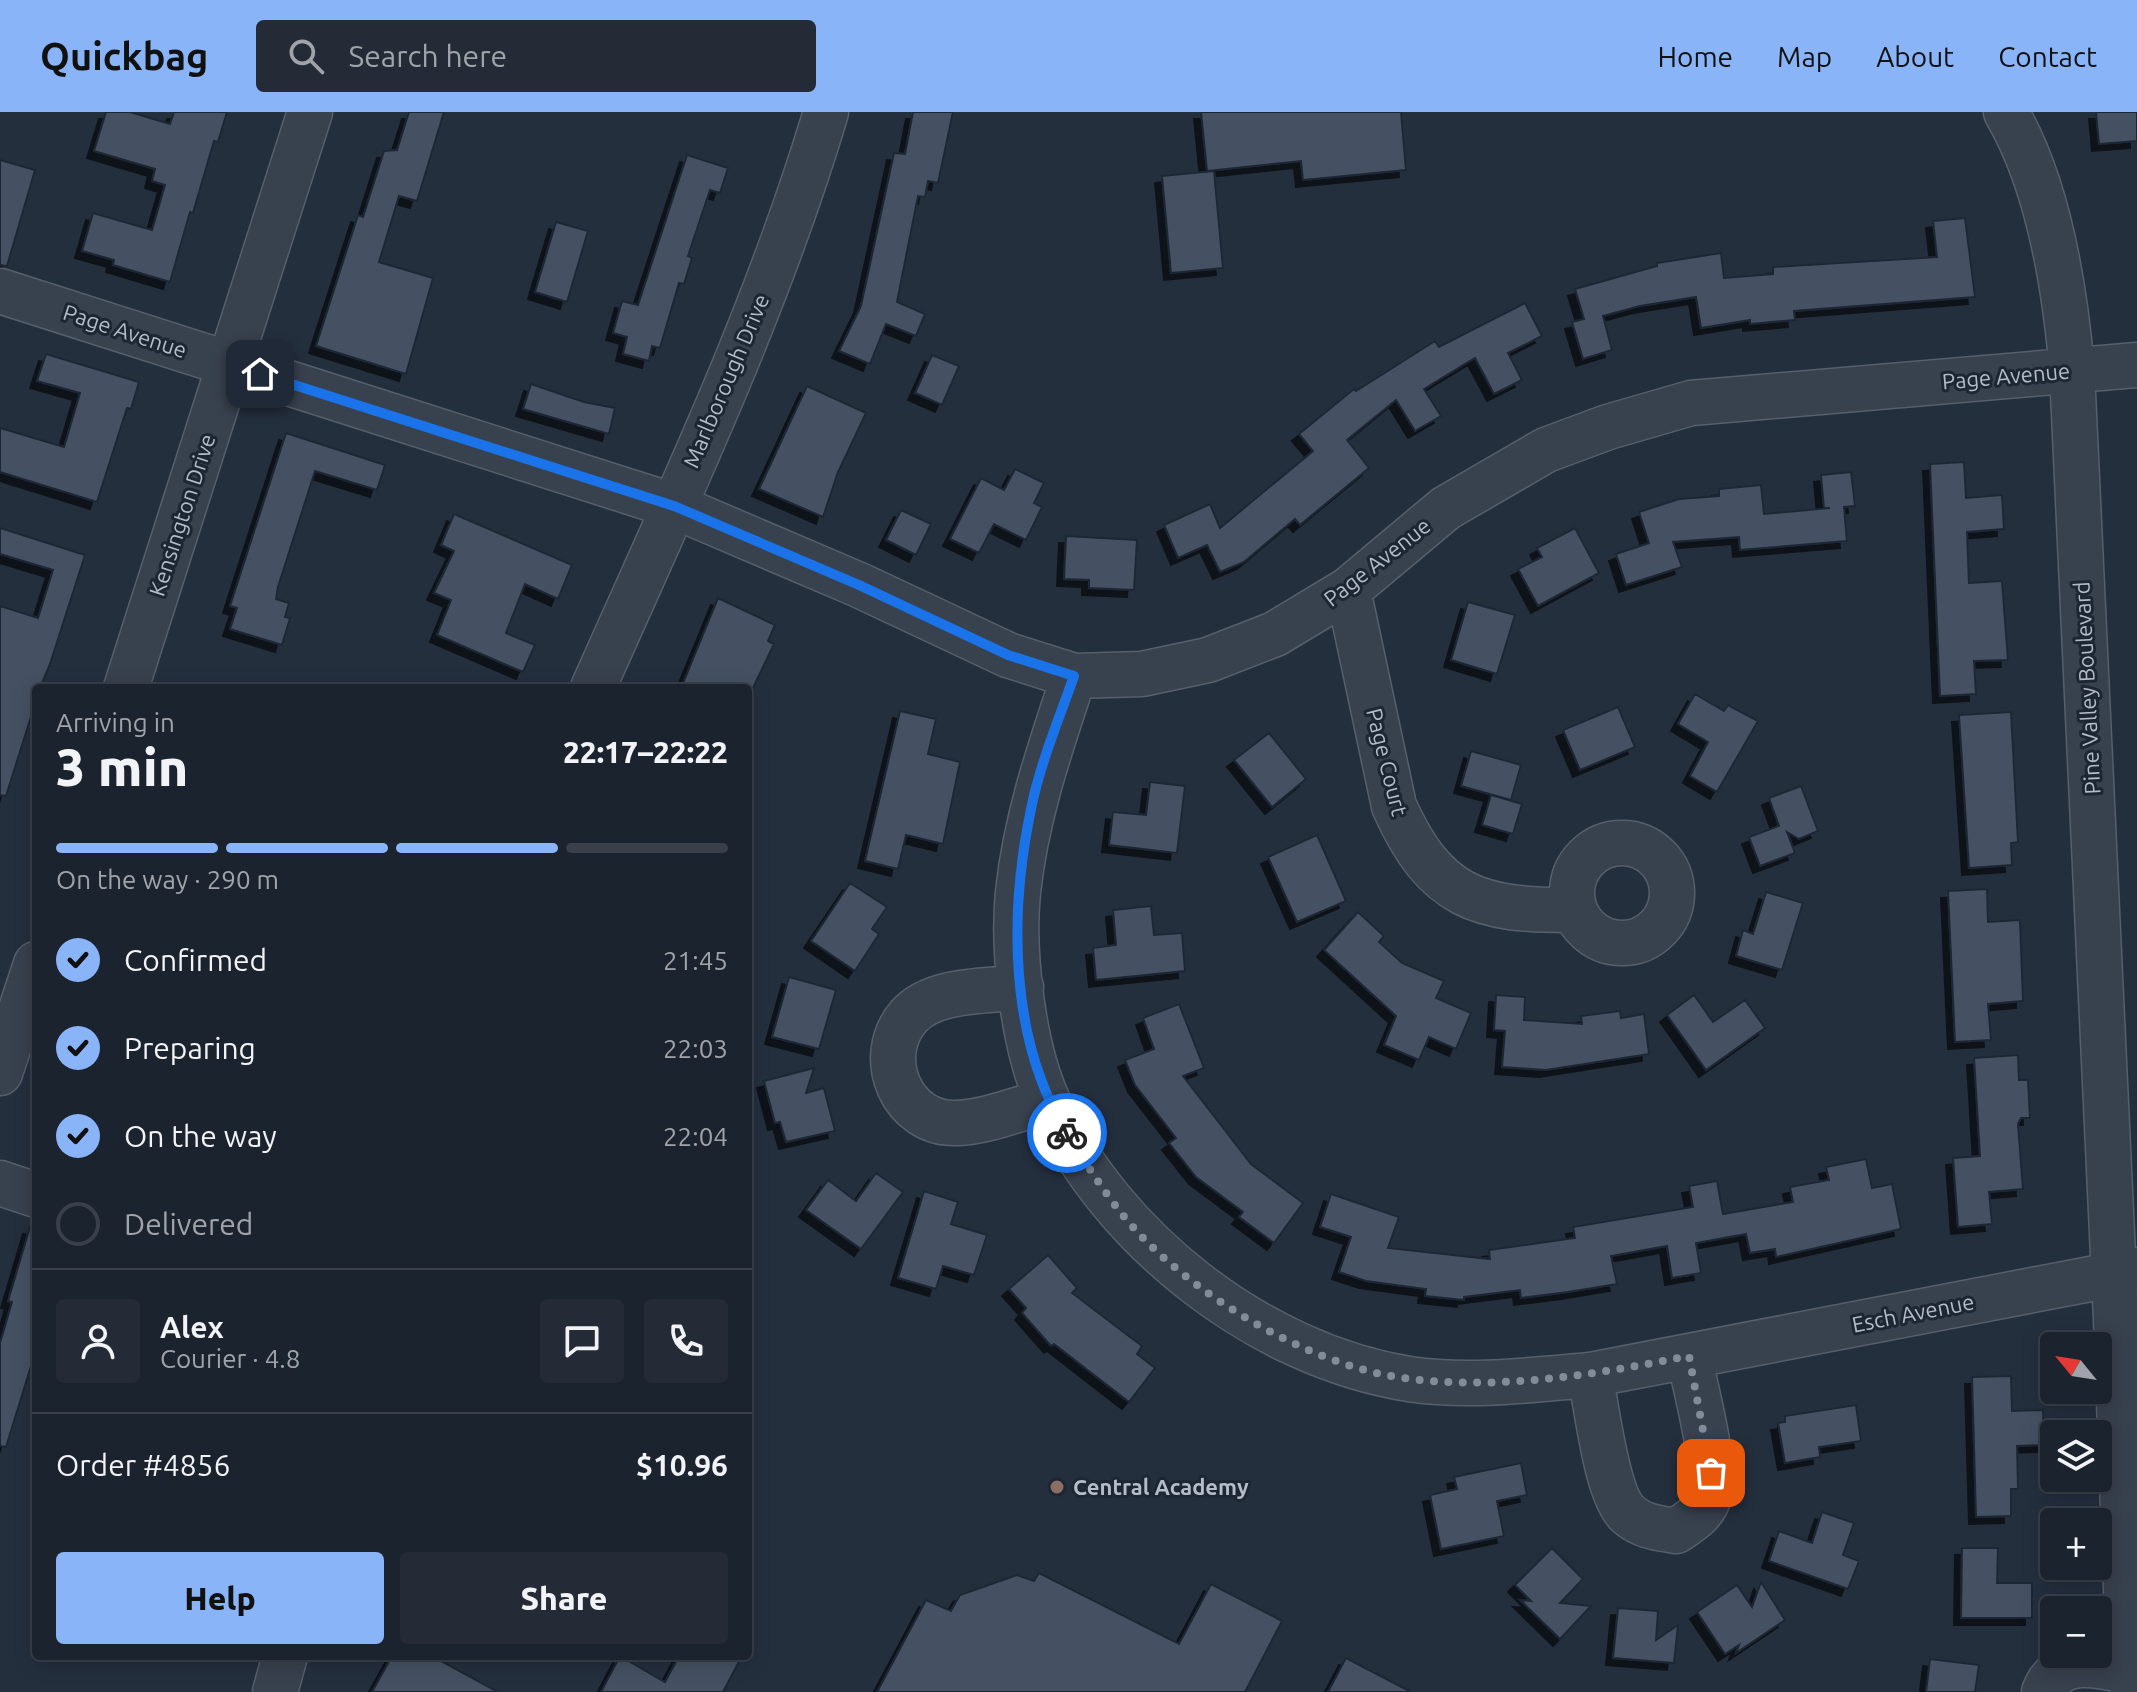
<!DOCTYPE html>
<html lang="en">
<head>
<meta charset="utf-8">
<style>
  :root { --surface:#1b232e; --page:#242b36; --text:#f1f3f6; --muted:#a0a4aa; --line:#39404a; --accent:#8ab4f8 }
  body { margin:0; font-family:Ubuntu,sans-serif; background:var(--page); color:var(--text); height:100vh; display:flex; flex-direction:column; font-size:30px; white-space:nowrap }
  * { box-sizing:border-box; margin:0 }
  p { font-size:26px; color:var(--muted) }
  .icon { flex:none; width:44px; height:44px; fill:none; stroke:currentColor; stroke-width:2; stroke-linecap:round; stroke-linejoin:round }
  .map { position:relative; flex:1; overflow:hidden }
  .details { position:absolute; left:32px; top:572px; width:720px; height:976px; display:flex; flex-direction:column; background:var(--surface); border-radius:8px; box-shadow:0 4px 20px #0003,0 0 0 2px var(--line) }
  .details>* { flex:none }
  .needle { width:52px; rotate:300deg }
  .tools { position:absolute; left:2040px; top:1220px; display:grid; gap:16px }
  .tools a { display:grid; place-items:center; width:72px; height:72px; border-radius:8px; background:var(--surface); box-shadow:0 4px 20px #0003,0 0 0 2px var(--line); font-size:40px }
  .pin { position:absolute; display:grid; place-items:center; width:68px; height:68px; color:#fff; margin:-34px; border-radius:16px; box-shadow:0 4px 12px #0006 }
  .courier { position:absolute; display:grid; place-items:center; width:80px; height:80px; margin:-40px; border:6px solid #1a73e8; border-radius:50%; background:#fff; color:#222; box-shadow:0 2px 10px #0007 }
  .headline em { font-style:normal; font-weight:800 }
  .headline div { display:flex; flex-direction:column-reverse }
  .headline { display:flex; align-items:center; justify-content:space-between; height:136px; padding:0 24px }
  h1 { font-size:52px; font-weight:800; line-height:60px }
  .bar { display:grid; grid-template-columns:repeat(4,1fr); gap:12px 8px; align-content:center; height:96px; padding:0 24px }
  .bar i { height:10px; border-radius:6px; background:var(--line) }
  .bar .current { background:var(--accent) }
  .bar p { grid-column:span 4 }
  .line { display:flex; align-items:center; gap:20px; padding:0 24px; border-top:2px solid var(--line) }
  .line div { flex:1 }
  .round { display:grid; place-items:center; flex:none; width:84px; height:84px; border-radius:8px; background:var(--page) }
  ol { padding:0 24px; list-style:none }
  li { display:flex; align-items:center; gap:24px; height:88px }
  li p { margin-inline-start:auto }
  li .icon { padding:8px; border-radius:50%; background:var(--accent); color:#111; stroke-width:4 }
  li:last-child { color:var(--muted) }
  li i { width:44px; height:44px; border:4px solid var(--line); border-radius:50% }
  .button { display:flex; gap:16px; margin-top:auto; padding:16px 24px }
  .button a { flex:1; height:92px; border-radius:8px; background:var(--accent); color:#111; font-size:32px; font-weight:800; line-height:92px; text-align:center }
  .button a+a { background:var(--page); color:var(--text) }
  header { display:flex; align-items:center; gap:48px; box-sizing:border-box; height:112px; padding:0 40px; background:var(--accent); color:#111 }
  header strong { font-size:38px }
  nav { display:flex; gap:44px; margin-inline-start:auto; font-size:28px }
  .search { width:560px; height:72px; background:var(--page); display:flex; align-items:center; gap:20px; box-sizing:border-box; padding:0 28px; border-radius:8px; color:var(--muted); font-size:30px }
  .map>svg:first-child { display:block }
</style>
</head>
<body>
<header>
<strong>Quickbag</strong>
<div class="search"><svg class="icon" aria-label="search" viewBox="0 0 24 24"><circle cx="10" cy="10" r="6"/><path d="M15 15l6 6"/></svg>Search here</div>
<nav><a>Home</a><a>Map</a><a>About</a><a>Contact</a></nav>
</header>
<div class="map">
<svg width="2137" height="1580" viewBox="0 0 2137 1580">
  <defs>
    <filter id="shadow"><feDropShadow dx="-7" dy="7" stdDeviation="0" flood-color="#0009"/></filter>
  </defs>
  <rect width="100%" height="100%" fill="#242f3e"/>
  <!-- building -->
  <path fill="#455162" stroke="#1f2835" stroke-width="2" filter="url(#shadow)" d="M106,0h24l40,12 4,-12h53l-9,30 -4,-1 -21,72 -3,-1 -20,70 -57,-17 1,-5 -32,-9 11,-38 59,17 13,-45 -13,-4 3,-12 -61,-18z
    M409,0h35l-27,89 -18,-5 -20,66 54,16 -27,96 -90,-28 42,-131 5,2 21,-66 13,-1z
    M913,0h40l-15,71 -10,-2 -3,16 -7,-1 -21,106 28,12 -9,22 -30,-12 -16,40 -31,-13 22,-45 33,-153 11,1z
    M1201,0h200l5,58 -103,10 -2,-19 -94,10z
    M2096,0h41v29l-38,3z
    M687,43l41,13 -8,25 -10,-3 -22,66 4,2 -8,26 -5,-1 -19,65 -8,-2 -3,15 -26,-7 4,-17 -14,-4 9,-32 16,4z
    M0,48l35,10 -28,96 -7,-1z
    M1214,59l9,97 -52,5 -9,-97z
    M1965,106l10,79 -181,14 1,9 -45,4v-4l-49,8 -5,-31 -56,9 -37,10 9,34 -29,9 -11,-37 12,-3 -9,-30 82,-23v-3l64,-10 3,25 49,-4v-7l164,-10 -4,-36z
    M556,110l32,9 -21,71 -32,-10z
    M1525,191l17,33 -34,17 14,27 -28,14 -19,-36 -51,31 17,27 -26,15 -19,-31 -49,40 22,28 -69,57 -5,-6 -51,43 -24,10 -13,-27 -29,13 -14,-33 46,-21 10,24 93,-77 -14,-17 55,-45 2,2 79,-50 4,6z
    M46,242l93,28 -8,27 -4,-1 -30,94 -97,-30v-44l64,19 16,-54 -43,-12z
    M932,243l27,11 -17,39 -27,-12z
    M531,272l53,18 31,6 -6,26 -86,-25z
    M807,274l59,27 -28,59 -15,45 -64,-28z
    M286,321l99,32 -8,25 -62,-19 -37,116 -2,12 13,4 -4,14 5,1 -8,27 -52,-16 7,-21 -7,-2z
    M1964,350l2,36 36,-3 2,34 -37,3 2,51 33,-2 6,79 -34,1 2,33 -36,2 -10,-232z
    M1015,357l29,14 -10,20 8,4 -16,33 -32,-16 -15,29 -29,-14 31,-61 23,12z
    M1851,360l4,34 -11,1 3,34 -107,9 -1,-13 -66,5 9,25 -56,18 -10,-31 33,-11 -10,-31 40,-13 40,-3v-7l42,-4 3,29 66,-6h-6l-3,-33z
    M901,398l30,14 -15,31 -30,-15z
    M454,402l118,51 -14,34 -33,-15 -19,49 29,12 -12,27 -86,-37 14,-35 -17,-7 20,-42 -13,-6z
    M0,416l85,27 -35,109 -10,24h-4v13l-30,95 -6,-1v-189l38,12 15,-48 -53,-16z
    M1575,416l24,45 -61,33 -20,-37 24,-12 -5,-9z
    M1066,424l71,4 -3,50 -45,-2v-8l-25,-1z
    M718,486l57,27 -7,16 6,3 -21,44h-72z
    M1468,490l47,13 -18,59 -46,-14z
    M1695,582l29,17 4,-6 30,16 -41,71 -27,-16 18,-34 -30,-18z
    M1618,595l17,40 -55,23 -17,-40z
    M900,599l36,8 -8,35 32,8 -17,82 -37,-9 -8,34 -33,-8z
    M2011,600l7,130 -7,1 1,22 -43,3 -10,-153z
    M1269,621l37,46 -34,28 -38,-47z
    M1471,639l50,14 -10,35 -50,-14z
    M1150,670l35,4 -8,67 -68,-8 4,-33 33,3z
    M1801,674l17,45 -19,8 -12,-7 8,21 -35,13 -11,-29 30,-11 -10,-28z
    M1491,683l31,9 -9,30 -31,-9z
    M1317,723l29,66 -49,21 -29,-65z
    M850,771l37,24 -15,22 7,5 -24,37 -44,-30z
    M1987,777l1,33 32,-2 3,81 -35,3 3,36 -36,2 -7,-151z
    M1766,780l37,11 -21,67 -46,-14 7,-26 10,4z
    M1151,794l3,29 28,-2 3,38 -89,9 -3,-32 23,-3 -3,-35z
    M1358,800l26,24 -5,6 23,21 42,18 -8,17 35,15 -15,36 -27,-12 -10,23 -35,-15 12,-29 -72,-66z
    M789,865l47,13 -17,59 -47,-12z
    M1496,883l29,2 -1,23 58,4 -1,-8 39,-5 1,7 23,-4 5,40 -103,16 -44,-3 3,-36 -11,-1z
    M1694,883l19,27 32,-22 20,28 -59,42 -39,-55z
    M1179,892l25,64 -21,8 68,88 52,39 -29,40 -35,-26 4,-5 -47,-35 -27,-34 7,-5 -41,-53 -10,-25 29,-11 -11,-31z
    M2018,943l1,25h9l2,38h-9l-3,6 5,65 -34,3 3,32 -34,3 -5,-69 27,-2 -6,-98z
    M814,956l-8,25 18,-5 11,43 -49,11 -6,-20 -5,1 -11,-42z
    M1866,1047l6,29 20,-4 9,45 -125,28 -1,-8 -25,4 -4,-19 -50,9 5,30 -29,5 -5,-32 -56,10 6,28 -49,8 -47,6 -1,-8 -56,7v3l-39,-4 1,-7 -60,-8 -27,-9 12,-35 -31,-10 11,-33 68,23 -11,31 102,11 -1,-9 86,-12 -2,-11 120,-20 -4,-21 28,-5 6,33 70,-12 -3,-15 39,-7 -3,-13z
    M876,1061l27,19 -42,57 -55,-39 22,-30 28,21z
    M924,1079l34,11 -7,22 36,11 -13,40 -31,-9 -7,23 -38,-11z
    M30,1115l6,1v122l-30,97 -6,-1v-103l12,-41 -4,-1z
    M1048,1143l29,33 -5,5 70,53 -5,8 18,14 -26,34 -75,-58 -3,2 -29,-33 4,-5 -17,-19z
    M2011,1264l1,35 31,-1 1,35 -27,1 1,43h-7v27l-35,1 -4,-140z
    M1856,1293l5,36 -42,6 1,10 -35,6 -7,-40 7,-1v-6z
    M1521,1351l6,32 -30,6 7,35 -63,13 -11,-54 27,-6 -3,-12z
    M1822,1400l32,11 -11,32 16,6 -11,28 -79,-28 10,-30 33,12z
    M1552,1436l31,31 -23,24 31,3 -31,33 -40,-39 11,1 -16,-16z
    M1962,1436h36l-1,35h35v35h-71z
    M1039,1461l140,71 32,-60 71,37 -37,71h-368l49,-92 25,11 9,-16 57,-20 17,6z
    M1761,1470l24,38 -49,33 3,-8 -14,9 -28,-42 40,-27 15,22z
    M1618,1496l40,3 -2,29 22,-15 -4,38 -61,-5z
    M392,1544h40l66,36h-126z
    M620,1544l45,26 14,-26h63l-19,36h-122z
    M1346,1546l65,34h-83z
    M1930,1547l49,6 -4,27h-49z"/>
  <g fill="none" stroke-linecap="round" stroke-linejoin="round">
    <defs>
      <path id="minor" d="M2006,0c43,73 59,176 66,259l44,949 13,352 4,20
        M0,179l674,215 185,79 149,70 66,21 68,-2 66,-14 67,-26 73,-44 98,-82 100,-58 62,-23 83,-24 446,-38
        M1348,478l46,216c41,92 84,105 180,104
        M1074,564c-24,72 -48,141 -56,216 -6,59 5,155 30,209 63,138 211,254 361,278 59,9 122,1 181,-4l547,-105
        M126,576l184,-576
        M593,576c84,-189 174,-378 233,-576
        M1572 781a50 50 0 1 1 100 0a50 50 0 1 1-100 0Z
        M1021,875c-34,5 -87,1 -112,29 -36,41 -7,110 48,107 30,-1 62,-15 91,-22
        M0,961l36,-109
        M0,1071l36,12
        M1590,1263c7,31 16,121 39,140 14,12 30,13 47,16 15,-10 29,-18 34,-37 7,-26 -15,-108 -21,-138
        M275,1580l10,-36
        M2044,1580c14,-38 56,-27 85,-20"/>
    </defs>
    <!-- minor casing -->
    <use href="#minor" stroke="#565f6c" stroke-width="47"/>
    <!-- minor -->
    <use href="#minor" stroke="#38414e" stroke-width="44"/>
  </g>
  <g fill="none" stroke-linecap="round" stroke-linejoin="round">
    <!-- done -->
    <path stroke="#828b98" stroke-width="8" stroke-dasharray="0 14.4" d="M1067,1021c23,37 48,77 79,108 65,65 173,128 265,138 94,11 186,-5 278,-23l22,117"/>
    <!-- route -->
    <path stroke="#1a73e8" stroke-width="10" d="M260,262l414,132 185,79 149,70 66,21c-15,43 -34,88 -43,133 -22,106 -22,230 36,324"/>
  </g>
  <!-- markers -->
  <circle fill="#8d6e63" stroke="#1d2633" stroke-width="3" cx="1057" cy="1375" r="8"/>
  <g text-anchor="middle" stroke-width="6" stroke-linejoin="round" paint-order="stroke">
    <!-- street labels -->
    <g font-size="22" fill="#b4bcc9" stroke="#1d2633">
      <text transform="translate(125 219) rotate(18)" y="8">Page Avenue</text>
      <text transform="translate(2006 264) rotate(-5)" y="8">Page Avenue</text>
      <text transform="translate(726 269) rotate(-67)" y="8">Marlborough Drive</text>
      <text transform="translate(182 403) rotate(-72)" y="8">Kensington Drive</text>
      <text transform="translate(1377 450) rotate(-38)" y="8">Page Avenue</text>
      <text transform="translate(2087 576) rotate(-93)" y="8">Pine Valley Boulevard</text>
      <text transform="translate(1387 650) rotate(76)" y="8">Page Court</text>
      <text transform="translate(1913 1201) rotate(-11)" y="8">Esch Avenue</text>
    </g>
    <!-- poi labels -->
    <g font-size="22" font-weight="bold" fill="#b4bcc9" stroke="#1d2633" text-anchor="start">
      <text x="1073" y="1383">Central Academy</text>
    </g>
  </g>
</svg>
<div class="tools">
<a><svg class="needle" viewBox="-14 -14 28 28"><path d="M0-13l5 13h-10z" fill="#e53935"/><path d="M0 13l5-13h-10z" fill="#a0a4aa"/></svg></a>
<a><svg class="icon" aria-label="layers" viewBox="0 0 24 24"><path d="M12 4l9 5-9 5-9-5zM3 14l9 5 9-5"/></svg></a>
<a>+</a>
<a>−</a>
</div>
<div class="pin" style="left:1711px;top:1361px;background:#ea580c"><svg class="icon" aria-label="bag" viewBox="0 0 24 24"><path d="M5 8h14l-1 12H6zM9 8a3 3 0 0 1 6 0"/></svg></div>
<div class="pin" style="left:260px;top:262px;background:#1f2937"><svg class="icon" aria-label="home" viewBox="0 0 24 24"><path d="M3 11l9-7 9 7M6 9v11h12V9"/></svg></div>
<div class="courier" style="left:1067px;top:1021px"><svg class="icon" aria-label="bike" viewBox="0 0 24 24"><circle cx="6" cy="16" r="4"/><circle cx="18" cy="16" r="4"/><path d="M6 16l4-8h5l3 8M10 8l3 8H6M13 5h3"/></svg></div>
<section class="details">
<div class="headline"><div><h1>3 min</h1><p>Arriving in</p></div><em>22:17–22:22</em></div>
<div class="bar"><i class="current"></i><i class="current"></i><i class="current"></i><i></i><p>On the way · 290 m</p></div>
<ol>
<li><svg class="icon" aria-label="check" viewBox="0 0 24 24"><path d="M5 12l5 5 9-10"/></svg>Confirmed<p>21:45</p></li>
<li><svg class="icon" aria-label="check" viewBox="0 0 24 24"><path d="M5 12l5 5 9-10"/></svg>Preparing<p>22:03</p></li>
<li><svg class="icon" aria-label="check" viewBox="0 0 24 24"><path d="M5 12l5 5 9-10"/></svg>On the way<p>22:04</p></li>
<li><i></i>Delivered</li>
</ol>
<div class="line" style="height:144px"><a class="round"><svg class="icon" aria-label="person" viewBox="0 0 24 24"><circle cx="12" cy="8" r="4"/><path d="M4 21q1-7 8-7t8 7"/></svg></a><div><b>Alex</b><p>Courier · 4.8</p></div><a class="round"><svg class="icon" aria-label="chat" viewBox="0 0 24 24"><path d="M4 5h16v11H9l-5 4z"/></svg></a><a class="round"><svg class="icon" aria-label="phone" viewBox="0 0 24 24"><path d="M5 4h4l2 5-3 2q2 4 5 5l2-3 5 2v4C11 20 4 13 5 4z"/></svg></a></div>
<div class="line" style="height:104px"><div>Order #4856</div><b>$10.96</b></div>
<div class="button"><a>Help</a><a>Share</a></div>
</section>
</div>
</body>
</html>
